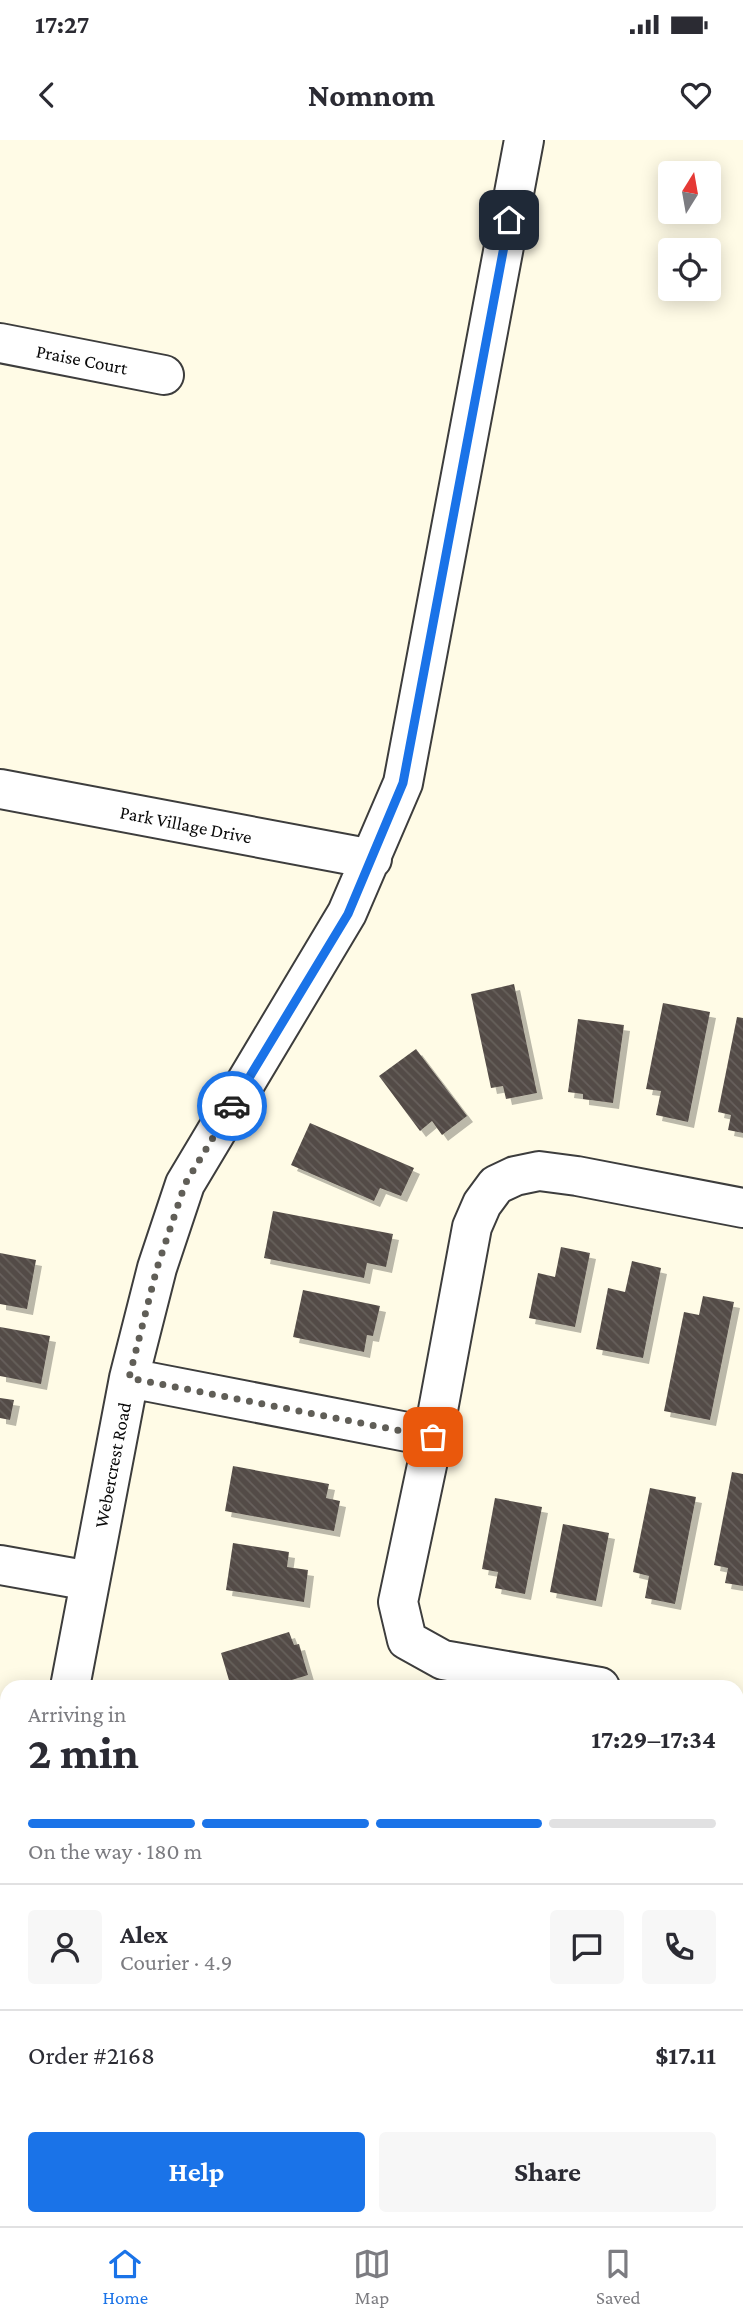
<!DOCTYPE html>
<html lang="en">
<head>
<meta charset="utf-8">
<style>
  :root { --surface:#fff; --page:#f7f7f7; --text:#2b2b33; --muted:#7c7c81; --line:#e1e1e2; --accent:#1a73e8 }
  body { margin:0; font-family:"Crimson Pro",serif; background:var(--page); color:var(--text); height:100vh; display:flex; flex-direction:column; font-size:26px; white-space:nowrap }
  * { box-sizing:border-box; margin:0 }
  p { font-size:23px; color:var(--muted) }
  .icon { flex:none; width:38px; height:38px; fill:none; stroke:currentColor; stroke-width:2; stroke-linecap:round; stroke-linejoin:round }
  .map { position:relative; flex:1; overflow:hidden }
  .panel { position:absolute; left:0px; top:1540px; width:744px; height:546px; display:flex; flex-direction:column; background:var(--surface); border-radius:21px 21px 0 0; box-shadow:0 4px 18px #0003 }
  .panel>* { flex:none }
  .needle { width:46px; rotate:11deg }
  .fabs { position:absolute; left:658px; top:21px; display:grid; gap:14px }
  .fabs a { display:grid; place-items:center; width:63px; height:63px; border-radius:7px; background:var(--surface); box-shadow:0 4px 18px #0003; font-size:35px }
  .pin { position:absolute; display:grid; place-items:center; width:60px; height:60px; color:#fff; margin:-30px; border-radius:14px; box-shadow:0 4px 10px #0006 }
  .courier { position:absolute; display:grid; place-items:center; width:70px; height:70px; margin:-35px; border:5px solid #1a73e8; border-radius:50%; background:#fff; color:#222; box-shadow:0 2px 9px #0007 }
  .summary em { font-style:normal; font-weight:700 }
  .summary div { display:flex; flex-direction:column-reverse }
  .summary { display:flex; align-items:center; justify-content:space-between; height:119px; padding:0 28px }
  h1 { font-size:46px; font-weight:700; line-height:52px }
  .bar { display:grid; grid-template-columns:repeat(4,1fr); gap:10px 7px; align-content:center; height:84px; padding:0 28px }
  .bar i { height:9px; border-radius:5px; background:var(--line) }
  .bar .current { background:var(--accent) }
  .bar p { grid-column:span 4 }
  .line { display:flex; align-items:center; gap:18px; padding:0 28px; border-top:2px solid var(--line) }
  .line div { flex:1 }
  .round { display:grid; place-items:center; flex:none; width:74px; height:74px; border-radius:7px; background:var(--page) }
  .action { display:flex; gap:14px; margin-top:auto; padding:14px 28px }
  .action a { flex:1; height:80px; border-radius:7px; background:var(--accent); color:#fff; font-size:28px; font-weight:700; line-height:80px; text-align:center }
  .action a+a { background:var(--page); color:var(--text) }
  .status { display:flex; justify-content:space-between; align-items:center; height:49px; padding:0 35px; background:var(--surface); direction:ltr }
  .status svg { height:19px; fill:currentColor }
  header { display:flex; justify-content:space-between; align-items:center; height:91px; padding:0 28px; background:var(--surface); font-size:32px; font-weight:700 }
  .tab-bar { display:flex; justify-content:space-around; align-items:center; height:98px; border-top:2px solid var(--line); background:var(--surface); font-size:19px; color:var(--muted) }
  .tab-bar a { display:grid; justify-items:center; gap:4px }
  .tab-bar .current { color:var(--accent) }
  .map>svg:first-child { display:block }
</style>
</head>
<body>
<div class="status"><b>17:27</b><svg viewBox="0 0 49 12"><path d="M0 12V9h3v3zM5 12V6h3v6zM10 12V3h3v9zM15 12V0h3v12zM26 1h20v11H26zM47 4h2v5h-2z"/></svg></div>
<header><svg class="icon" aria-label="back" viewBox="0 0 24 24"><path d="M15 5l-7 7 7 7"/></svg>Nomnom<svg class="icon" aria-label="heart" viewBox="0 0 24 24"><path d="M12 20l-8-8c-3-5 5-10 8-4 3-6 11-1 8 4z"/></svg></header>
<div class="map">
<svg width="743" height="2086" viewBox="0 0 743 2086">
  <defs>
    <pattern id="building-back-hatch" width="6" height="6" patternUnits="userSpaceOnUse" patternTransform="scale(1.75)"><rect width="6" height="6" fill="#534b46"/><path d="M-1 5l2 2M0 0l6 6M5-1l2 2" fill="none" stroke="#67605c"/></pattern>
    <filter id="shadow"><feDropShadow dx="6" dy="6" stdDeviation="0" flood-color="#0004"/></filter>
  </defs>
  <rect width="100%" height="100%" fill="#fffbe6"/>
  <!-- building -->
  <path fill="url(#building-back-hatch)" filter="url(#shadow)" d="M514,844l23,109 -31,6 -3,-13 -12,2 -20,-94z
    M663,863l47,9 -22,110 -32,-7 5,-24 -15,-2z
    M737,877l6,1v115l-15,-3 3,-15 -13,-3z
    M578,879l46,6 -11,78 -30,-4v-5l-15,-2z
    M416,909l51,67 -25,19 -10,-14 -12,10 -41,-55z
    M310,983l104,45 -13,28 -21,-8 -6,13 -83,-36z
    M273,1071l120,23 -7,33 -19,-4 -3,15 -100,-20z
    M561,1107l29,6 -15,74 -46,-9 9,-45 17,4z
    M0,1113l36,7 -9,49 -27,-5z
    M632,1121l29,7 -18,90 -47,-9 12,-61 17,4z
    M303,1150l77,16 -7,30 -6,-1 -3,17 -71,-15z
    M703,1156l31,6 -24,118 -46,-9 20,-99 15,3z
    M0,1187l50,9 -9,48 -41,-8z
    M0,1258l14,2 -4,20 -10,-2z
    M233,1326l96,18 -3,14 14,3 -6,30 -109,-20z
    M732,1332l11,2v112l-18,-3 3,-15 -14,-3z
    M650,1348l46,9 -21,107 -30,-6 4,-22 -16,-4z
    M495,1358l47,9 -17,87 -30,-6 3,-16 -16,-3z
    M563,1384l46,9 -13,68 -46,-9z
    M233,1403l56,9 -2,15 21,3 -4,32 -78,-12z
    M289,1492l5,13 5,-1 9,31 -39,12h-38l-10,-34z
    M742,1681h1v69l-6,-2v-42z
    M645,2079h18l2,7h-52z"/>
  <g fill="none" stroke-linecap="round" stroke-linejoin="round">
    <defs>
      <path id="lane" d="M0,1840l7,2"/>
      <path id="street" d="M0,203l164,32
        M0,649l372,70
        M129,1238l304,59
        M0,1425l90,16
        M70,1547l59,-309 28,-110 28,-84 162,-271 56,-130 121,-643
        M600,1547l-157,-27 -36,-20 -9,-38 35,-165 39,-210 10,-23 14,-19 19,-9 24,-5 38,5 166,32
        M0,1915l7,-35
        M0,2028l7,2
        M233,2079l33,7"/>
    </defs>
    <!-- lane casing -->
    <use href="#lane" stroke="#3d3d3d" stroke-width="23"/>
    <!-- street casing -->
    <use href="#street" stroke="#3d3d3d" stroke-width="42"/>
    <!-- lane -->
    <use href="#lane" stroke="#fff" stroke-width="19"/>
    <!-- street -->
    <use href="#street" stroke="#fff" stroke-width="38"/>
  </g>
  <g fill="none" stroke-linecap="round" stroke-linejoin="round">
    <!-- done -->
    <path stroke="#605e57" stroke-width="7" stroke-dasharray="0 12.6" d="M232,966l-47,78 -28,84 -28,110 304,59"/>
    <!-- route -->
    <path stroke="#1a73e8" stroke-width="9" d="M232,966l116,-192 55,-131 106,-563"/>
  </g>
  <g text-anchor="middle" stroke-width="7" stroke-linejoin="round" paint-order="stroke">
    <!-- street labels -->
    <g font-size="19" fill="#0a0a0a" stroke="#fff">
      <text transform="translate(82 219) rotate(11)" y="7">Praise Court</text>
      <text transform="translate(186 684) rotate(11)" y="7">Park Village Drive</text>
      <text transform="translate(112 1325) rotate(-79)" y="7">Webercrest Road</text>
    </g>
  </g>
</svg>
<div class="fabs">
<a><svg class="needle" viewBox="-14 -14 28 28"><path d="M0-13l5 13h-10z" fill="#e53935"/><path d="M0 13l5-13h-10z" fill="#7c7c81"/></svg></a>
<a><svg class="icon" aria-label="locate" viewBox="0 0 24 24"><circle cx="12" cy="12" r="6"/><path d="M12 2v4M12 18v4M2 12h4M18 12h4"/></svg></a>
</div>
<div class="pin" style="left:433px;top:1297px;background:#ea580c"><svg class="icon" aria-label="bag" viewBox="0 0 24 24"><path d="M5 8h14l-1 12H6zM9 8a3 3 0 0 1 6 0"/></svg></div>
<div class="pin" style="left:509px;top:80px;background:#1f2937"><svg class="icon" aria-label="home" viewBox="0 0 24 24"><path d="M3 11l9-7 9 7M6 9v11h12V9"/></svg></div>
<div class="courier" style="left:232px;top:966px"><svg class="icon" aria-label="car" viewBox="0 0 24 24"><path d="M5 17H2v-5l4-1 3-4h7l3 4 3 1v5h-3M9 17h6M6 11h13"/><circle cx="7" cy="17" r="2"/><circle cx="17" cy="17" r="2"/></svg></div>
<section class="panel">
<div class="summary"><div><h1>2 min</h1><p>Arriving in</p></div><em>17:29–17:34</em></div>
<div class="bar"><i class="current"></i><i class="current"></i><i class="current"></i><i></i><p>On the way · 180 m</p></div>
<div class="line" style="height:126px"><a class="round"><svg class="icon" aria-label="person" viewBox="0 0 24 24"><circle cx="12" cy="8" r="4"/><path d="M4 21q1-7 8-7t8 7"/></svg></a><div><b>Alex</b><p>Courier · 4.9</p></div><a class="round"><svg class="icon" aria-label="chat" viewBox="0 0 24 24"><path d="M4 5h16v11H9l-5 4z"/></svg></a><a class="round"><svg class="icon" aria-label="phone" viewBox="0 0 24 24"><path d="M5 4h4l2 5-3 2q2 4 5 5l2-3 5 2v4C11 20 4 13 5 4z"/></svg></a></div>
<div class="line" style="height:91px"><div>Order #2168</div><b>$17.11</b></div>
<div class="action"><a>Help</a><a>Share</a></div>
</section>
</div>
<nav class="tab-bar">
<a class="current"><svg class="icon" aria-label="home" viewBox="0 0 24 24"><path d="M3 11l9-7 9 7M6 9v11h12V9"/></svg>Home</a>
<a><svg class="icon" aria-label="map" viewBox="0 0 24 24"><path d="M3 6l6-2 6 2 6-2v14l-6 2-6-2-6 2zM9 4v14M15 6v14"/></svg>Map</a>
<a><svg class="icon" aria-label="saved" viewBox="0 0 24 24"><path d="M7 4h10v16l-5-4-5 4z"/></svg>Saved</a>
</nav>
</body>
</html>
